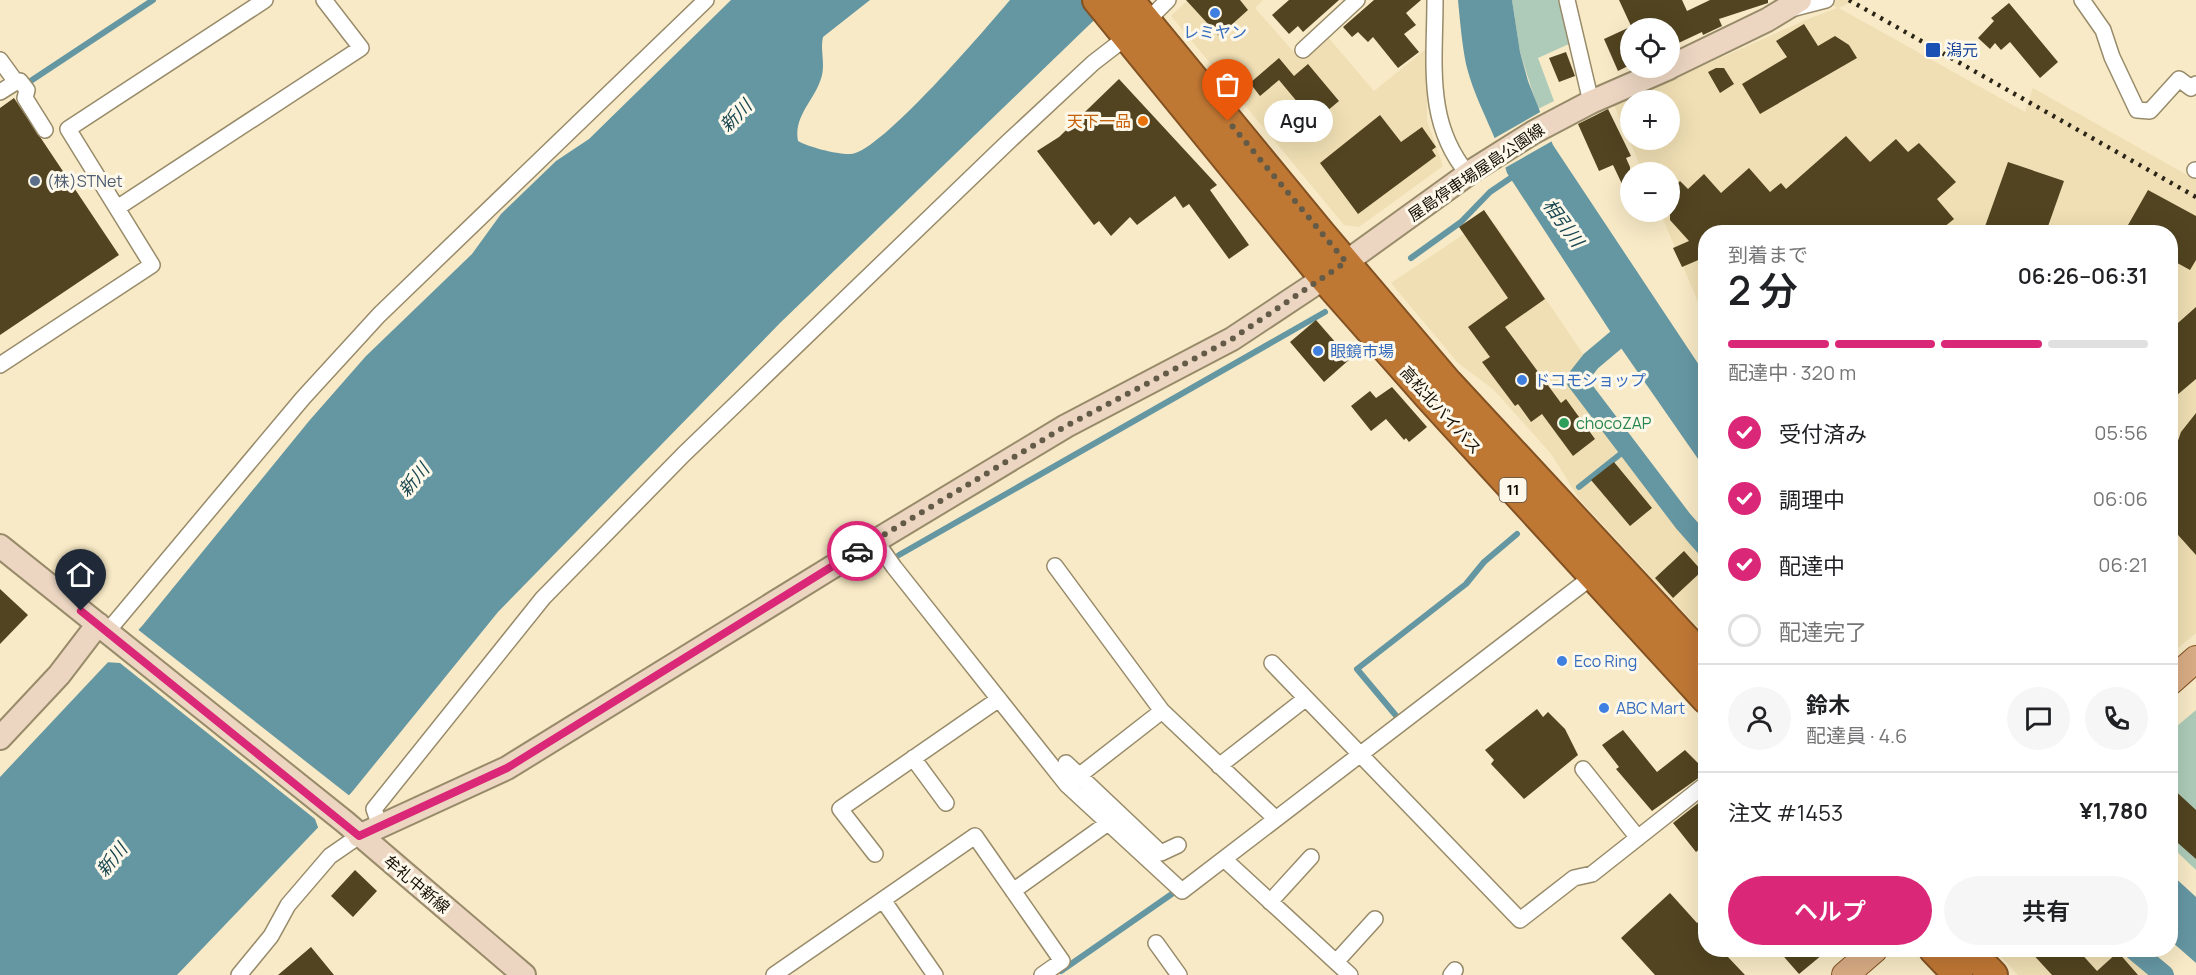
<!DOCTYPE html>
<html lang="ja">
<head>
<meta charset="utf-8">
<style>
  :root { --surface:#fff; --page:#f6f6f6; --text:#202124; --muted:#757577; --line:#e0e0e0; --accent:#db2777 }
  body { margin:0; font-family:Manrope,"Noto Sans JP",sans-serif; background:var(--page); color:var(--text); height:100vh; display:flex; flex-direction:column; font-size:22px; white-space:nowrap }
  * { box-sizing:border-box; margin:0 }
  p { font-size:20px; color:var(--muted) }
  .icon { flex:none; width:33px; height:33px; fill:none; stroke:currentColor; stroke-width:2; stroke-linecap:round; stroke-linejoin:round }
  .map { position:relative; flex:1; overflow:hidden }
  .sheet { position:absolute; left:1698px; top:225px; width:480px; height:732px; display:flex; flex-direction:column; background:var(--surface); border-radius:24px; box-shadow:0 6px 24px #0002 }
  .sheet>* { flex:none }
  .fabs { position:absolute; left:1620px; top:18px; display:grid; gap:12px }
  .fabs a { display:grid; place-items:center; width:60px; height:60px; border-radius:50%; background:var(--surface); box-shadow:0 6px 24px #0002; font-size:30px }
  .pin { position:absolute; display:grid; place-items:center; width:51px; height:51px; color:#fff; margin:-62px -26px; border-radius:50% 50% 50% 0; rotate:-45deg; box-shadow:0 0 6px #0007 }
  .pin .icon { rotate:45deg }
  .courier { position:absolute; display:grid; place-items:center; width:60px; height:60px; margin:-30px; border:4px solid #db2777; border-radius:50%; background:#fff; color:#222; box-shadow:0 2px 8px #0007 }
  .bubble { position:absolute; height:42px; border-radius:21px; background:var(--surface); box-shadow:0 6px 24px #0002; font-size:20px; font-weight:600; line-height:42px; text-align:center }
  .summary em { font-style:normal; font-weight:600 }
  .summary div { display:flex; flex-direction:column-reverse }
  .summary { display:flex; align-items:center; justify-content:space-between; height:102px; padding:0 30px }
  h1 { font-size:39px; font-weight:600; line-height:45px }
  .bar { display:grid; grid-template-columns:repeat(4,1fr); gap:9px 6px; align-content:center; height:72px; padding:0 30px }
  .bar i { height:8px; border-radius:4px; background:var(--line) }
  .bar .selected { background:var(--accent) }
  .bar p { grid-column:span 4 }
  .line { display:flex; align-items:center; gap:15px; padding:0 30px; border-top:2px solid var(--line) }
  .line div { flex:1 }
  .round { display:grid; place-items:center; flex:none; width:63px; height:63px; border-radius:32px; background:var(--page) }
  ol { padding:0 30px; list-style:none }
  li { display:flex; align-items:center; gap:18px; height:66px }
  li p { margin-inline-start:auto }
  li .icon { padding:6px; border-radius:50%; background:var(--accent); color:#fff; stroke-width:4 }
  li:last-child { color:var(--muted) }
  li i { width:33px; height:33px; border:3px solid var(--line); border-radius:50% }
  .primary-button { display:flex; gap:12px; margin-top:auto; padding:12px 30px }
  .primary-button a { flex:1; height:69px; border-radius:36px; background:var(--accent); color:#fff; font-size:24px; font-weight:600; line-height:69px; text-align:center }
  .primary-button a+a { background:var(--page); color:var(--text) }
  .map>svg:first-child { display:block }
</style>
</head>
<body>
<div class="map">
<svg width="2196" height="975" viewBox="0 0 2196 975">
  <rect width="100%" height="100%" fill="#f8eac6"/>
  <!-- built -->
  <path fill="#f0dfb4" fill-rule="evenodd" d="M1188,0h75l-8,8 45,51 27,-23 47,55 53,-43v72l16,46 -84,61 -15,-2 -173,-209z
    M1825,0h30l-16,8 186,104 8,-24 163,92v453l-25,21 -1,-422h-464l-2,84 -44,-104h10v-40h-27l-29,-67 194,-86 29,-11zM1630,100h40v40h-40z
    M1485,220l10,4 92,136 -21,16 108,146 31,37v76l-126,-136 -27,-44 -58,-65 -36,-27 -67,-80z
    M1994,950h125l31,25h-132z"/>
  <!-- green -->
  <path fill="#adcbb8" d="M1512,0h46l13,43 -33,15 16,43 -16,8 -18,-57z
    M2196,710v160l-25,-24 -1,-114z"/>
  <!-- water -->
  <path fill="#6597a3" d="M731,0h139l-47,37c-3,13 2,24 -1,38 -5,23 -29,40 -24,66 10,6 41,14 53,13 30,-2 136,-127 159,-154h105l-335,323 -282,289 -146,180 -175,183h-177v-198l142,-151 167,-205 57,-65 106,-102 29,-40 55,-53 33,-22z
    M1458,0h54l8,52 8,29 25,64 152,229v95l-84,-121 -114,-175c-10,-38 -32,-71 -41,-109 -4,-20 -6,-43 -8,-64z
    M2171,874l25,23v66l-25,-22z"/>
  <!-- pier -->
  <path fill="#f8eac6" d="M1542,111l12,29 -51,29 -10,-30z
    M136,628l215,169 -32,33 -4,-11 -195,-156 -16,-1z"/>
  <g fill="none" stroke-linecap="round" stroke-linejoin="round">
    <!-- stream -->
    <path stroke="#6597a3" stroke-width="6" d="M23,86l130,-86
      M1411,258l50,-36 29,-30 25,-17
      M1579,487l49,-39
      M899,555l426,-243
      M1395,721l3,-3 -41,-49 109,-85 18,-22 33,-28
      M1061,971l118,-82"/>
    <!-- canal -->
    <path stroke="#6597a3" stroke-width="20" d="M1635,324l-44,37 -15,19 107,141 23,26
      M2134,950l30,25"/>
  </g>
  <!-- building -->
  <path fill="#524420" d="M1186,0h54l8,10 -29,26z
    M1289,0h50l-36,32 -5,-6 -9,8 -17,-19z
    M1374,0h47l-15,13 10,12 -12,9 15,18 -21,16 -25,-31 -5,5 -10,-10 -6,5 -9,-10z
    M1619,0h63l5,11 23,-11h58v3l-49,16 3,7 -19,9 -1,-3 -32,15v-19h-38z
    M2009,3l49,59 -18,16 -30,-36 -9,8 -6,-7 -5,6 -12,-11 16,-17 -3,-3z
    M1804,24l14,22 17,-10 14,9 8,13 -97,56 -18,-30 45,-27 -11,-16z
    M1630,27v38l-12,6 -14,-32z
    M1566,52l9,24 -16,6 -10,-24z
    M1279,58l15,18 14,-12 31,37 -25,21 -35,-42 -19,16 -10,-13z
    M1716,68h8l10,16 -14,9 -12,-21z
    M1119,79l98,106 -7,5 39,55 -20,14 -40,-55 -6,4 -8,-12 -38,29 -7,-8 -19,19 -12,-15 -5,4 -57,-74 22,-14z
    M14,98l105,157 -119,80v-227z
    M1608,109l23,47 -5,2 4,9v34l-17,-36 -14,6 -21,-47z
    M1380,115l21,27 21,-15 14,20 -4,3 4,6 -78,58 -38,-51z
    M1846,136l24,26 26,-23 12,13 11,-9 37,39 -19,17 17,20 -16,13h-157l-4,-6 -16,6h-55v29l-3,-3 -21,9 -9,-19 16,-7 -19,-21v-29l10,-10 8,8 16,-15 17,19 28,-25 21,24 11,-9 5,6z
    M2008,162l56,19 -18,51h-63z
    M2148,190l48,26v44l-6,10 -20,-11v-27h-46z
    M1484,210l61,89 -40,28 56,76 5,-4 29,40 -22,17 -31,-42 -11,8 -13,-18 -3,2 -33,-44 8,-5 -22,-30 40,-29 -49,-71z
    M2196,307v72l-26,22v-71z
    M1316,320l34,39 -26,23 -34,-40z
    M1392,387l35,40 -18,15 -3,-4 -2,2 -18,-21 -15,12 -20,-25 19,-15 6,7z
    M2196,413v142l-26,-29v-63l11,-31z
    M1614,462l38,46 -22,18 -39,-46z
    M1684,551l18,20 -29,27 -18,-20z
    M0,589l28,26 -28,29z
    M1537,709l6,8 5,-5 17,17 13,26 -54,44 -33,-35 3,-4 -9,-10z
    M1623,730l34,42 28,-22 14,14 5,10 -52,37 -36,-42 3,-2 -17,-22z
    M2170,786l26,24v49l-26,-23z
    M1706,797v47l-10,8 -23,-29z
    M355,870l22,21 -24,26 -22,-21z
    M1670,893l27,30 9,-6v33h31l-9,7 17,18h-90l-34,-37z
    M311,947l23,28h-56z
    M1778,950h50l-29,24z
    M2029,950h49l19,21 21,-19 20,23h-86z"/>
  <g fill="none" stroke-linecap="round" stroke-linejoin="round">
    <defs>
      <path id="street" d="M1435,0c0,63 -10,123 33,174
        M1567,0l24,102
        M2082,0l21,30 9,27 25,53 13,1 29,-32 12,9 5,-4
        M1791,9l35,-9
        M1303,50l54,-50
        M0,60l16,22 -16,10
        M16,82l4,-1 7,9 -2,8 20,32
        M2195,170h1
        M117,208l244,-160 -37,-48
        M0,365l152,-100 -84,-136 197,-129
        M875,540l19,27 173,218 115,106 411,-315
        M1055,566l107,145 -95,74
        M107,632l196,-234 76,-83 327,-315
        M1272,663l248,257 54,-42 18,-4 114,-90
        M1162,711l114,108
        M913,758l33,45
        M1066,763l95,90 17,-8
        M1219,766l86,-67
        M1583,769l55,69
        M380,826l-6,-17 169,-211 141,-144 323,-311 86,-80 53,-41 22,-22
        M875,854l-35,-45 159,-110
        M1224,859l126,116
        M1013,891l95,-68
        M883,900l52,75
        M1270,902l41,-45
        M1156,943l23,32
        M1336,962l39,-43
        M239,975l32,-39 17,-31 42,-49 29,-20
        M774,975l201,-139 87,125 -20,14
        M1451,975l4,-5"/>
      <path id="secondary" d="M1670,67l97,-47 33,-20
        M0,546l345,276 179,153
        M0,738l59,-63 39,-51
        M359,836l148,-68 322,-199 237,-143 166,-87 92,-61 151,-109 59,-37 57,-30 78,-34"/>
      <path id="primary" d="M2170,682l26,-23
        M1845,975l29,-25"/>
      <path id="highway" d="M1097,0l227,278 106,120 276,301
        M1129,0l193,235 126,148 258,278
        M1934,950l24,25
        M1969,950l24,25"/>
    </defs>
    <!-- street casing -->
    <use href="#street" stroke="#988b6a" stroke-width="18"/>
    <!-- secondary casing -->
    <use href="#secondary" stroke="#988b6a" stroke-width="26"/>
    <!-- primary casing -->
    <use href="#primary" stroke="#835223" stroke-width="28"/>
    <!-- highway casing -->
    <use href="#highway" stroke="#835223" stroke-width="32"/>
    <!-- street -->
    <use href="#street" stroke="#fff" stroke-width="15"/>
    <!-- secondary -->
    <use href="#secondary" stroke="#ecd6c2" stroke-width="22"/>
    <!-- primary -->
    <use href="#primary" stroke="#d9ad85" stroke-width="26"/>
    <!-- highway -->
    <use href="#highway" stroke="#bf7734" stroke-width="28"/>
    <!-- rail -->
    <path stroke="#2b2518" stroke-width="4.5" stroke-dasharray="3 6" stroke-linecap="butt" d="M1849,0l347,197"/>
  </g>
  <g fill="none" stroke-linecap="round" stroke-linejoin="round">
    <!-- done -->
    <path stroke="#635b47" stroke-width="6" stroke-dasharray="0 10.8" d="M857,551l209,-125 166,-87 114,-77 -118,-141"/>
    <!-- route -->
    <path stroke="#db2777" stroke-width="8" d="M81,611l278,225 148,-68 350,-217"/>
  </g>
  <!-- markers -->
  <g fill="#3f7fe0" stroke="#fdf8ea" stroke-width="2">
    <circle cx="1215" cy="13" r="6"/>
    <circle cx="1318" cy="351" r="6"/>
    <circle cx="1522" cy="380" r="6"/>
    <circle cx="1562" cy="661" r="6"/>
    <circle cx="1604" cy="708" r="6"/>
  </g>
  <rect fill="#1a4fb4" stroke="#fdf8ea" stroke-width="2" x="1925" y="42" width="16" height="16" rx="3"/>
  <circle fill="#e8710a" stroke="#fdf8ea" stroke-width="2" cx="1143" cy="121" r="6"/>
  <circle fill="#5c6f8a" stroke="#fdf8ea" stroke-width="2" cx="35" cy="181" r="6"/>
  <circle fill="#2e9e5b" stroke="#fdf8ea" stroke-width="2" cx="1564" cy="423" r="6"/>
  <g text-anchor="middle" stroke-width="6" stroke-linejoin="round" paint-order="stroke">
    <!-- shield labels -->
    <rect fill="#fdf8ea" stroke="#595448" stroke-width="1.5" x="1499.5" y="478" width="27" height="24" rx="4.5"/>
    <g font-size="15" font-weight="bold" fill="#130e03">
      <text x="1513" y="495">11</text>
    </g>
    <!-- shop labels -->
    <g font-size="16" fill="#366cbe" stroke="#fdf8ea" text-anchor="start">
      <text x="1215" y="38" text-anchor="middle">レミヤン</text>
      <text x="1330" y="357">眼鏡市場</text>
      <text x="1534" y="386">ドコモショップ</text>
      <text x="1574" y="667">Eco Ring</text>
      <text x="1616" y="714">ABC Mart</text>
    </g>
    <!-- transit labels -->
    <g font-size="16" fill="#164399" stroke="#fdf8ea" text-anchor="start">
      <text x="1946" y="56">潟元</text>
    </g>
    <!-- food labels -->
    <g font-size="16" fill="#c56008" stroke="#fdf8ea" text-anchor="end">
      <text x="1131" y="127">天下一品</text>
    </g>
    <!-- street labels -->
    <g font-size="16" fill="#130e03" stroke="#fdf8ea">
      <text transform="translate(1476 172) rotate(-34)" y="6">屋島停車場屋島公園線</text>
      <text transform="translate(1441 410) rotate(48)" y="6">高松北バイパス</text>
      <text transform="translate(417 884) rotate(40)" y="6">牟礼中新線</text>
    </g>
    <!-- service labels -->
    <g font-size="16" fill="#4e5e75" stroke="#fdf8ea" text-anchor="start">
      <text x="47" y="187">(株)STNet</text>
    </g>
    <!-- leisure labels -->
    <g font-size="16" fill="#27864d" stroke="#fdf8ea" text-anchor="start">
      <text x="1576" y="429">chocoZAP</text>
    </g>
    <!-- water labels -->
    <g font-size="18" font-style="italic" fill="#194751" stroke="#fdf8ea">
      <text transform="translate(736 116) rotate(-46)" y="6">新川</text>
      <text transform="translate(1563 223) rotate(54)" y="6">相引川</text>
      <text transform="translate(414 480) rotate(-50)" y="6">新川</text>
      <text transform="translate(112 860) rotate(-51)" y="6">新川</text>
    </g>
  </g>
</svg>
<div class="fabs">
<a><svg class="icon" aria-label="locate" viewBox="0 0 24 24"><circle cx="12" cy="12" r="6"/><path d="M12 2v4M12 18v4M2 12h4M18 12h4"/></svg></a>
<a>+</a>
<a>−</a>
</div>
<div class="pin" style="left:1228px;top:121px;background:#ea580c"><svg class="icon" aria-label="bag" viewBox="0 0 24 24"><path d="M5 8h14l-1 12H6zM9 8a3 3 0 0 1 6 0"/></svg></div>
<div class="pin" style="left:81px;top:611px;background:#1f2937"><svg class="icon" aria-label="home" viewBox="0 0 24 24"><path d="M3 11l9-7 9 7M6 9v11h12V9"/></svg></div>
<div class="courier" style="left:857px;top:551px"><svg class="icon" aria-label="car" viewBox="0 0 24 24"><path d="M5 17H2v-5l4-1 3-4h7l3 4 3 1v5h-3M9 17h6M6 11h13"/><circle cx="7" cy="17" r="2"/><circle cx="17" cy="17" r="2"/></svg></div>
<div class="bubble" style="left:1264px;top:100px;width:69px">Agu</div>
<section class="sheet">
<div class="summary"><div><h1>2 分</h1><p>到着まで</p></div><em>06:26–06:31</em></div>
<div class="bar"><i class="selected"></i><i class="selected"></i><i class="selected"></i><i></i><p>配達中 · 320 m</p></div>
<ol>
<li><svg class="icon" aria-label="check" viewBox="0 0 24 24"><path d="M5 12l5 5 9-10"/></svg>受付済み<p>05:56</p></li>
<li><svg class="icon" aria-label="check" viewBox="0 0 24 24"><path d="M5 12l5 5 9-10"/></svg>調理中<p>06:06</p></li>
<li><svg class="icon" aria-label="check" viewBox="0 0 24 24"><path d="M5 12l5 5 9-10"/></svg>配達中<p>06:21</p></li>
<li><i></i>配達完了</li>
</ol>
<div class="line" style="height:108px"><a class="round"><svg class="icon" aria-label="person" viewBox="0 0 24 24"><circle cx="12" cy="8" r="4"/><path d="M4 21q1-7 8-7t8 7"/></svg></a><div><b>鈴木</b><p>配達員 · 4.6</p></div><a class="round"><svg class="icon" aria-label="chat" viewBox="0 0 24 24"><path d="M4 5h16v11H9l-5 4z"/></svg></a><a class="round"><svg class="icon" aria-label="phone" viewBox="0 0 24 24"><path d="M5 4h4l2 5-3 2q2 4 5 5l2-3 5 2v4C11 20 4 13 5 4z"/></svg></a></div>
<div class="line" style="height:78px"><div>注文 #1453</div><b>¥1,780</b></div>
<div class="primary-button"><a>ヘルプ</a><a>共有</a></div>
</section>
</div>
</body>
</html>
